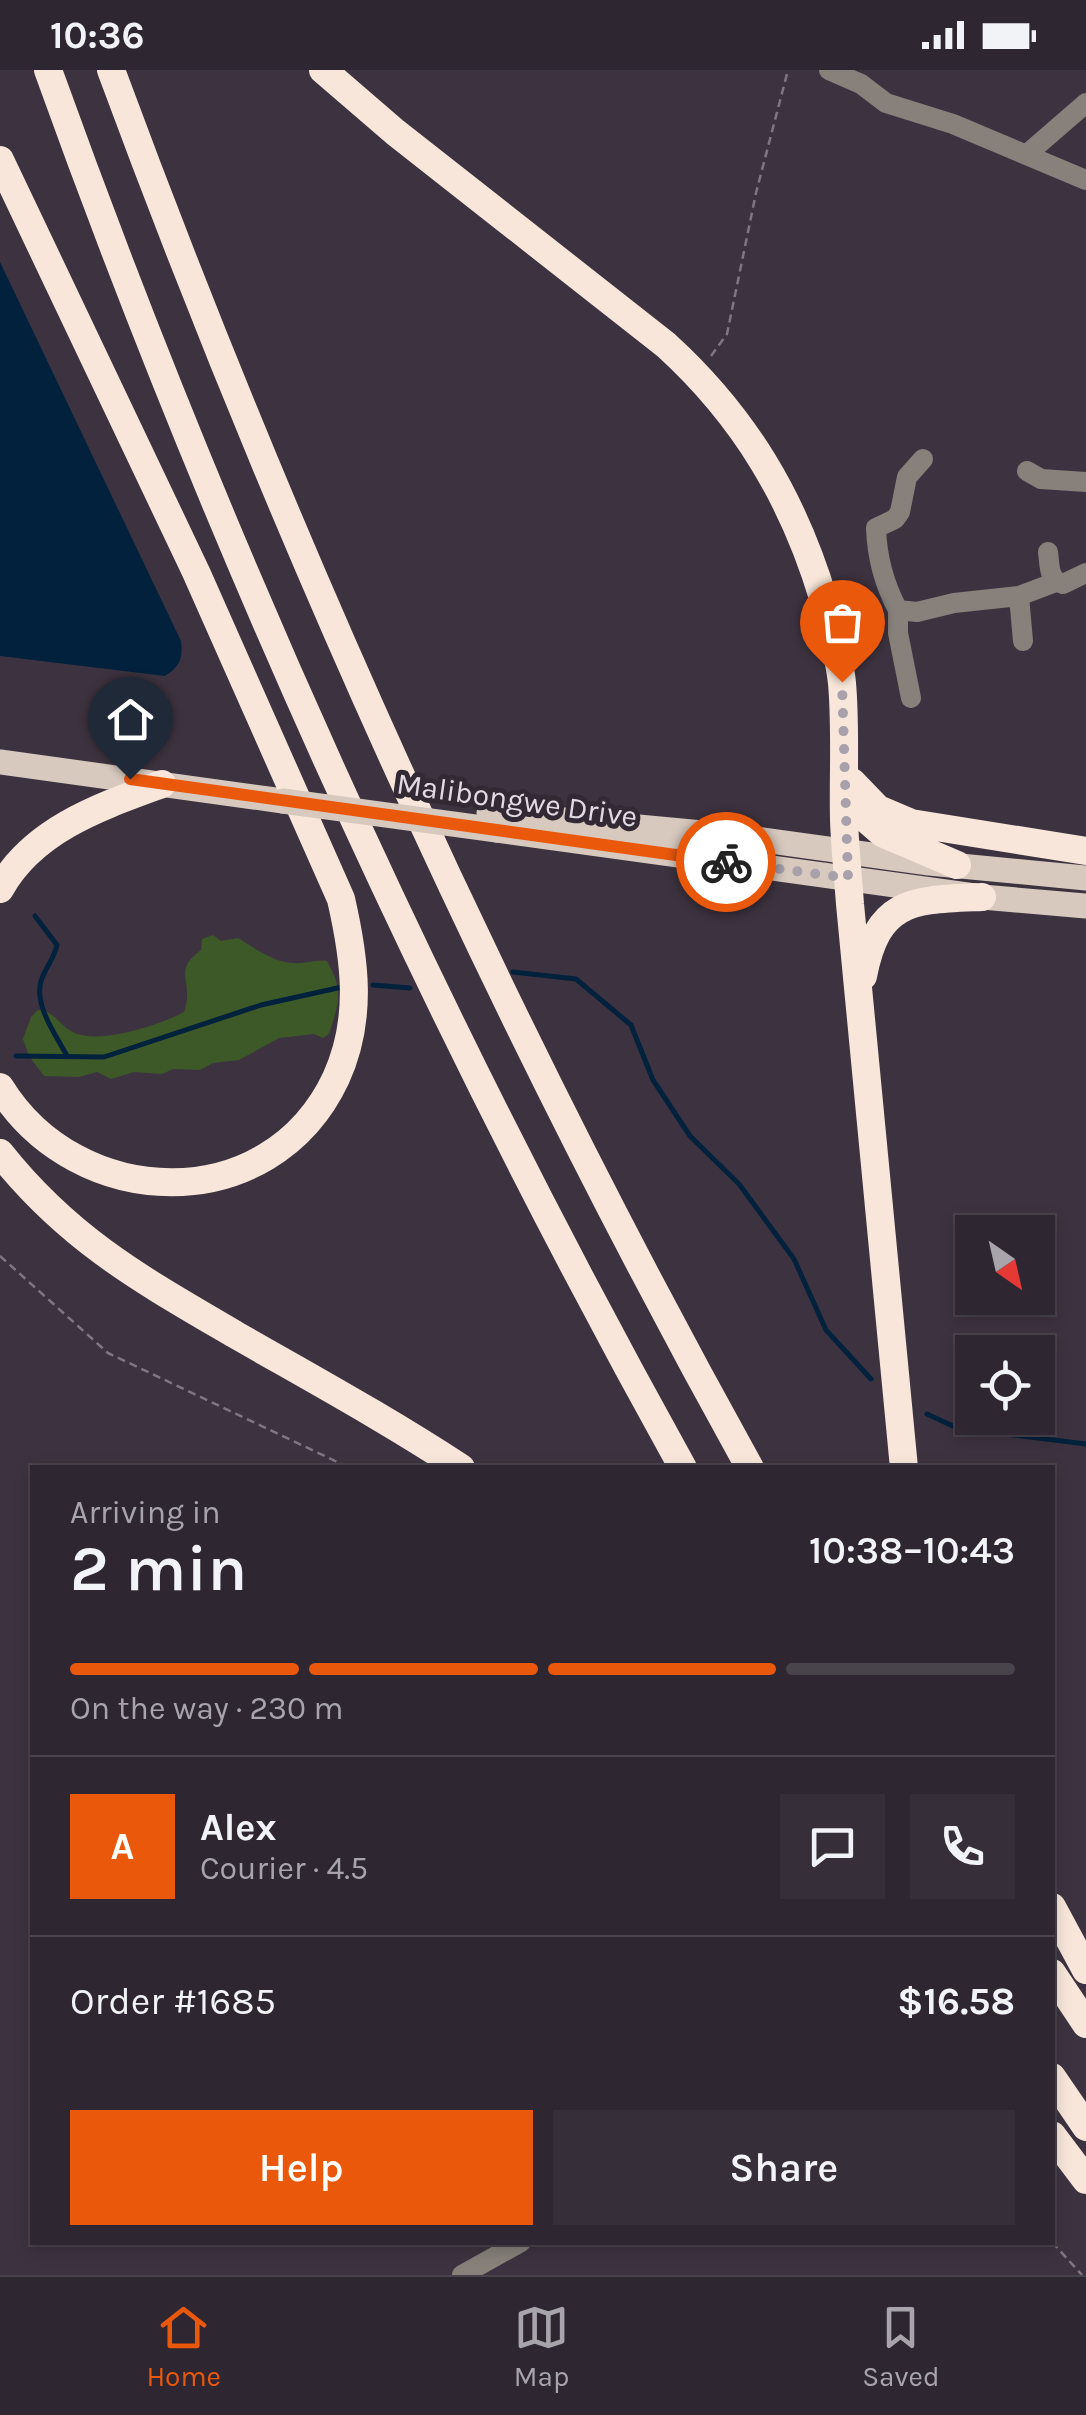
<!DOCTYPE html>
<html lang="en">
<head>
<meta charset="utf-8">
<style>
  :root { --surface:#2e2630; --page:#362e38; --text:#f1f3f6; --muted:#a7a5ab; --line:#49434c; --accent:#ea580c }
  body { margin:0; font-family:Karla,sans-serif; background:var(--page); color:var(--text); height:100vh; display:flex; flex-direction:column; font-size:38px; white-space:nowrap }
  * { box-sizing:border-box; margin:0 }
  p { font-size:32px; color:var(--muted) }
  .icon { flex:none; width:55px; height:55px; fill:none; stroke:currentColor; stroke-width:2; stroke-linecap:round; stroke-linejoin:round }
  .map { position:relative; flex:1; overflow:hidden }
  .sheet { position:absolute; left:30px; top:1395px; width:1025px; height:780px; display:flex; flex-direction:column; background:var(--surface); border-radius:0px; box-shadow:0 5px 15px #0003,0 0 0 2px var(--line) }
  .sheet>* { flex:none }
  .needle { width:65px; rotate:146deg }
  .fabs { position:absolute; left:955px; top:1145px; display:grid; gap:20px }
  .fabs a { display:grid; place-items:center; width:100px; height:100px; border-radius:0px; background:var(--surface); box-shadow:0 5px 15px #0003,0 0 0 2px var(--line); font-size:50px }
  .pin { position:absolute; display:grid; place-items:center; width:85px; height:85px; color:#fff; margin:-102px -42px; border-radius:50% 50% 50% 0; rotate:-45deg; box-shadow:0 0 10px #0007 }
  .pin .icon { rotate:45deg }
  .courier { position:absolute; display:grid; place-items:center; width:100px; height:100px; margin:-50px; border:8px solid #ea580c; border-radius:50%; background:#fff; color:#222; box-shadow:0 2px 12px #0007 }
  .summary em { font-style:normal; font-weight:600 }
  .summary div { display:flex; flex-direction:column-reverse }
  .summary { display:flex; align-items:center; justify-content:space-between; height:170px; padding:0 40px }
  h1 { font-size:65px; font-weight:600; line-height:75px }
  .bar { display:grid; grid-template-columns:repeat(4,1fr); gap:15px 10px; align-content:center; height:120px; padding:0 40px }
  .bar i { height:12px; border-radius:8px; background:var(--line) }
  .bar .selected { background:var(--accent) }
  .bar p { grid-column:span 4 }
  .line { display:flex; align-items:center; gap:25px; padding:0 40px; border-top:2px solid var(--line) }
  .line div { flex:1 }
  .round { display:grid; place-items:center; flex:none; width:105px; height:105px; border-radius:0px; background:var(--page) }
  .cta { display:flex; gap:20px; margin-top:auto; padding:20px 40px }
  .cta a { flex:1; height:115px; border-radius:0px; background:var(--accent); color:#fff; font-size:40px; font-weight:600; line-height:115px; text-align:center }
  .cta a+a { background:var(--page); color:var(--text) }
  .status { display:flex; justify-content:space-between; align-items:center; height:70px; padding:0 50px; background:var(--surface); direction:ltr }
  .status svg { height:28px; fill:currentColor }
  .menu { display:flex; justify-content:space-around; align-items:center; height:140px; border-top:2px solid var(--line); background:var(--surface); font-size:28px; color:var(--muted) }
  .menu a { display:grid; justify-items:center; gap:5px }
  .menu .selected { color:var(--accent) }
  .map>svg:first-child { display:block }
</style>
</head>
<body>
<div class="status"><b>10:36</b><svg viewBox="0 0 49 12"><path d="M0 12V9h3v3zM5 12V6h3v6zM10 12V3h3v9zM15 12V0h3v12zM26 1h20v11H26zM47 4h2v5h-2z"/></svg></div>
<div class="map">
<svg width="1086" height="2205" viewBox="0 0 1086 2205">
  <rect width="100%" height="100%" fill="#3d3340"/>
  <!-- green -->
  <path fill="#3e5928" d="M213,865l8,6 17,-3c17,10 34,24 55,25 11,1 22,-3 34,-2 17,30 12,41 2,73l-6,4 -9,-4 -35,4 -40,22 -26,3 -13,7 -27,-1 -11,5 -28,-2 -23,7 -14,-7 -18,5 -35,-1 -15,-20 -6,-17 8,-22 7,-7c18,1 22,18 39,24 27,9 83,-9 107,-22 11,-32 -13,-40 17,-62l1,-11z"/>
  <!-- water -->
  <path fill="#02213d" d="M0,192l181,379c2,18 -1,25 -16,35l-165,-20z"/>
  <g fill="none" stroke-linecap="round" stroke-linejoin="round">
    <!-- stream -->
    <path stroke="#02213d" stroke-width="5" d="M35,846l22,29c-3,14 -12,23 -16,36 -7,25 15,54 26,75
      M513,902l63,7 55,46 22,55 37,56 49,48 55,75 32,71 45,49
      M373,915l37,3
      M16,986l88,1 157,-52 81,-18
      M927,1344l30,14 129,16"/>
    <!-- path -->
    <path stroke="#7f7681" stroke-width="2.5" stroke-dasharray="8 5" stroke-linecap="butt" d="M711,286l16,-22 29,-141 32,-123
      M0,1186l108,97 242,115
      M1052,2172l30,33"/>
    <!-- minor -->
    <path stroke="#87807b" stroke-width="20" d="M829,0l32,14 25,19 67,21 133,56
      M1026,85l60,-52
      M923,389l-16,18 -7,35 -5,7 -19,9c1,30 8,56 22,82l19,2 37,-9 65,-7 37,-14
      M1027,401l14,8 45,3
      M1048,482c2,14 0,28 15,32l23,-11
      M1019,526l4,45
      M898,540v23l13,65
      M462,2205l59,-33"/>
    <!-- major -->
    <path stroke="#d7c9be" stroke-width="25" d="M0,692l283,39
      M489,743l246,23 194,27 157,15
      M497,760l485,67 104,9"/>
    <!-- highway -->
    <path stroke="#f7e6d9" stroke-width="28" d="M48,0c173,482 386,950 635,1398
      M111,0c178,482 389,948 639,1398
      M323,0l72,62 271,213c79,72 128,155 158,256 7,27 15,54 18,82 4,46 1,92 2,137 1,28 4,56 6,84l54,564
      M0,90l196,412 145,327c14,61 22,120 -5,179 -66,141 -259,134 -336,9
      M852,712l26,27 33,14 175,28
      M859,743l23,20 75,32
      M0,819c33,-60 102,-83 162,-105
      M863,906c15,-78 50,-76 119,-79
      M0,1083c69,87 142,127 236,182 75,43 152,85 225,133
      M1052,1837l34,63
      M1052,1903l34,51
      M1052,2007l34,50
      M1052,2065l34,45"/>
    <!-- major-bridge -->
    <path stroke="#d7c9be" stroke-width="25" d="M283,731l214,29"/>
  </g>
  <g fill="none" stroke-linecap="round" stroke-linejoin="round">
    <!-- done -->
    <path stroke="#a8a0aa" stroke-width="10" stroke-dasharray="0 18" d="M726,792l122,16 -6,-196"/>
    <!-- route -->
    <path stroke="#ea580c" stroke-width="12" d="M130,709l596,83"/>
  </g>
  <g text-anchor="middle" stroke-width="10" stroke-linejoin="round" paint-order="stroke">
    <!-- street labels -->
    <g font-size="30" fill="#e2dbe3" stroke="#332935">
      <text transform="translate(517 730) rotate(8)" y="10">Malibongwe Drive</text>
    </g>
  </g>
</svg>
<div class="fabs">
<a><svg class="needle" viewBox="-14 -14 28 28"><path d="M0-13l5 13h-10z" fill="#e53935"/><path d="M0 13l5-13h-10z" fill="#a7a5ab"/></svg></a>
<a><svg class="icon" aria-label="locate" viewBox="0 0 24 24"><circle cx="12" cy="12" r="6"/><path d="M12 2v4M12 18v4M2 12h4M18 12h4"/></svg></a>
</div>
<div class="pin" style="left:842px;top:612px;background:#ea580c"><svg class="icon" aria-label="bag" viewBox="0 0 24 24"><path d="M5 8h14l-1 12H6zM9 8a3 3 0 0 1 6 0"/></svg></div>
<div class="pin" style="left:130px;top:709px;background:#1f2937"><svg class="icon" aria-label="home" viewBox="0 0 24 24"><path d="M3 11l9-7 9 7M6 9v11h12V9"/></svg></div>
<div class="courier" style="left:726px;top:792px"><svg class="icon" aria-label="bike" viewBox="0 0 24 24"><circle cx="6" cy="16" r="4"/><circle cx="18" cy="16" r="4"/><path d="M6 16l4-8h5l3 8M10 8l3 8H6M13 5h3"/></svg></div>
<section class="sheet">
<div class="summary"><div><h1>2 min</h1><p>Arriving in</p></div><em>10:38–10:43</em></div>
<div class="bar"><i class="selected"></i><i class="selected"></i><i class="selected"></i><i></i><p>On the way · 230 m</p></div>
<div class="line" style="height:180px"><b class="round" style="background:var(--accent);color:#fff">A</b><div><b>Alex</b><p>Courier · 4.5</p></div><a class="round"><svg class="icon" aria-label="chat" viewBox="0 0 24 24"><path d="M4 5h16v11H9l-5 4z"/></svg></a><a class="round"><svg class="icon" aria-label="phone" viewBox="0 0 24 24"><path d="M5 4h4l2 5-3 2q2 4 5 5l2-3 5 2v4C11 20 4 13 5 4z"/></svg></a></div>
<div class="line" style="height:130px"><div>Order #1685</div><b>$16.58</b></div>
<div class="cta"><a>Help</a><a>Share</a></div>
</section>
</div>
<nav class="menu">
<a class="selected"><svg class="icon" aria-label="home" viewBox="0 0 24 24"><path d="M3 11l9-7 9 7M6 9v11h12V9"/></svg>Home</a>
<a><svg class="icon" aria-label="map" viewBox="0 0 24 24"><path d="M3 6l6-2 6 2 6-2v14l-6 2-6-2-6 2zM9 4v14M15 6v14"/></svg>Map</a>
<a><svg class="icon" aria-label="saved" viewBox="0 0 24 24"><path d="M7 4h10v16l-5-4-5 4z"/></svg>Saved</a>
</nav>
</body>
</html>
